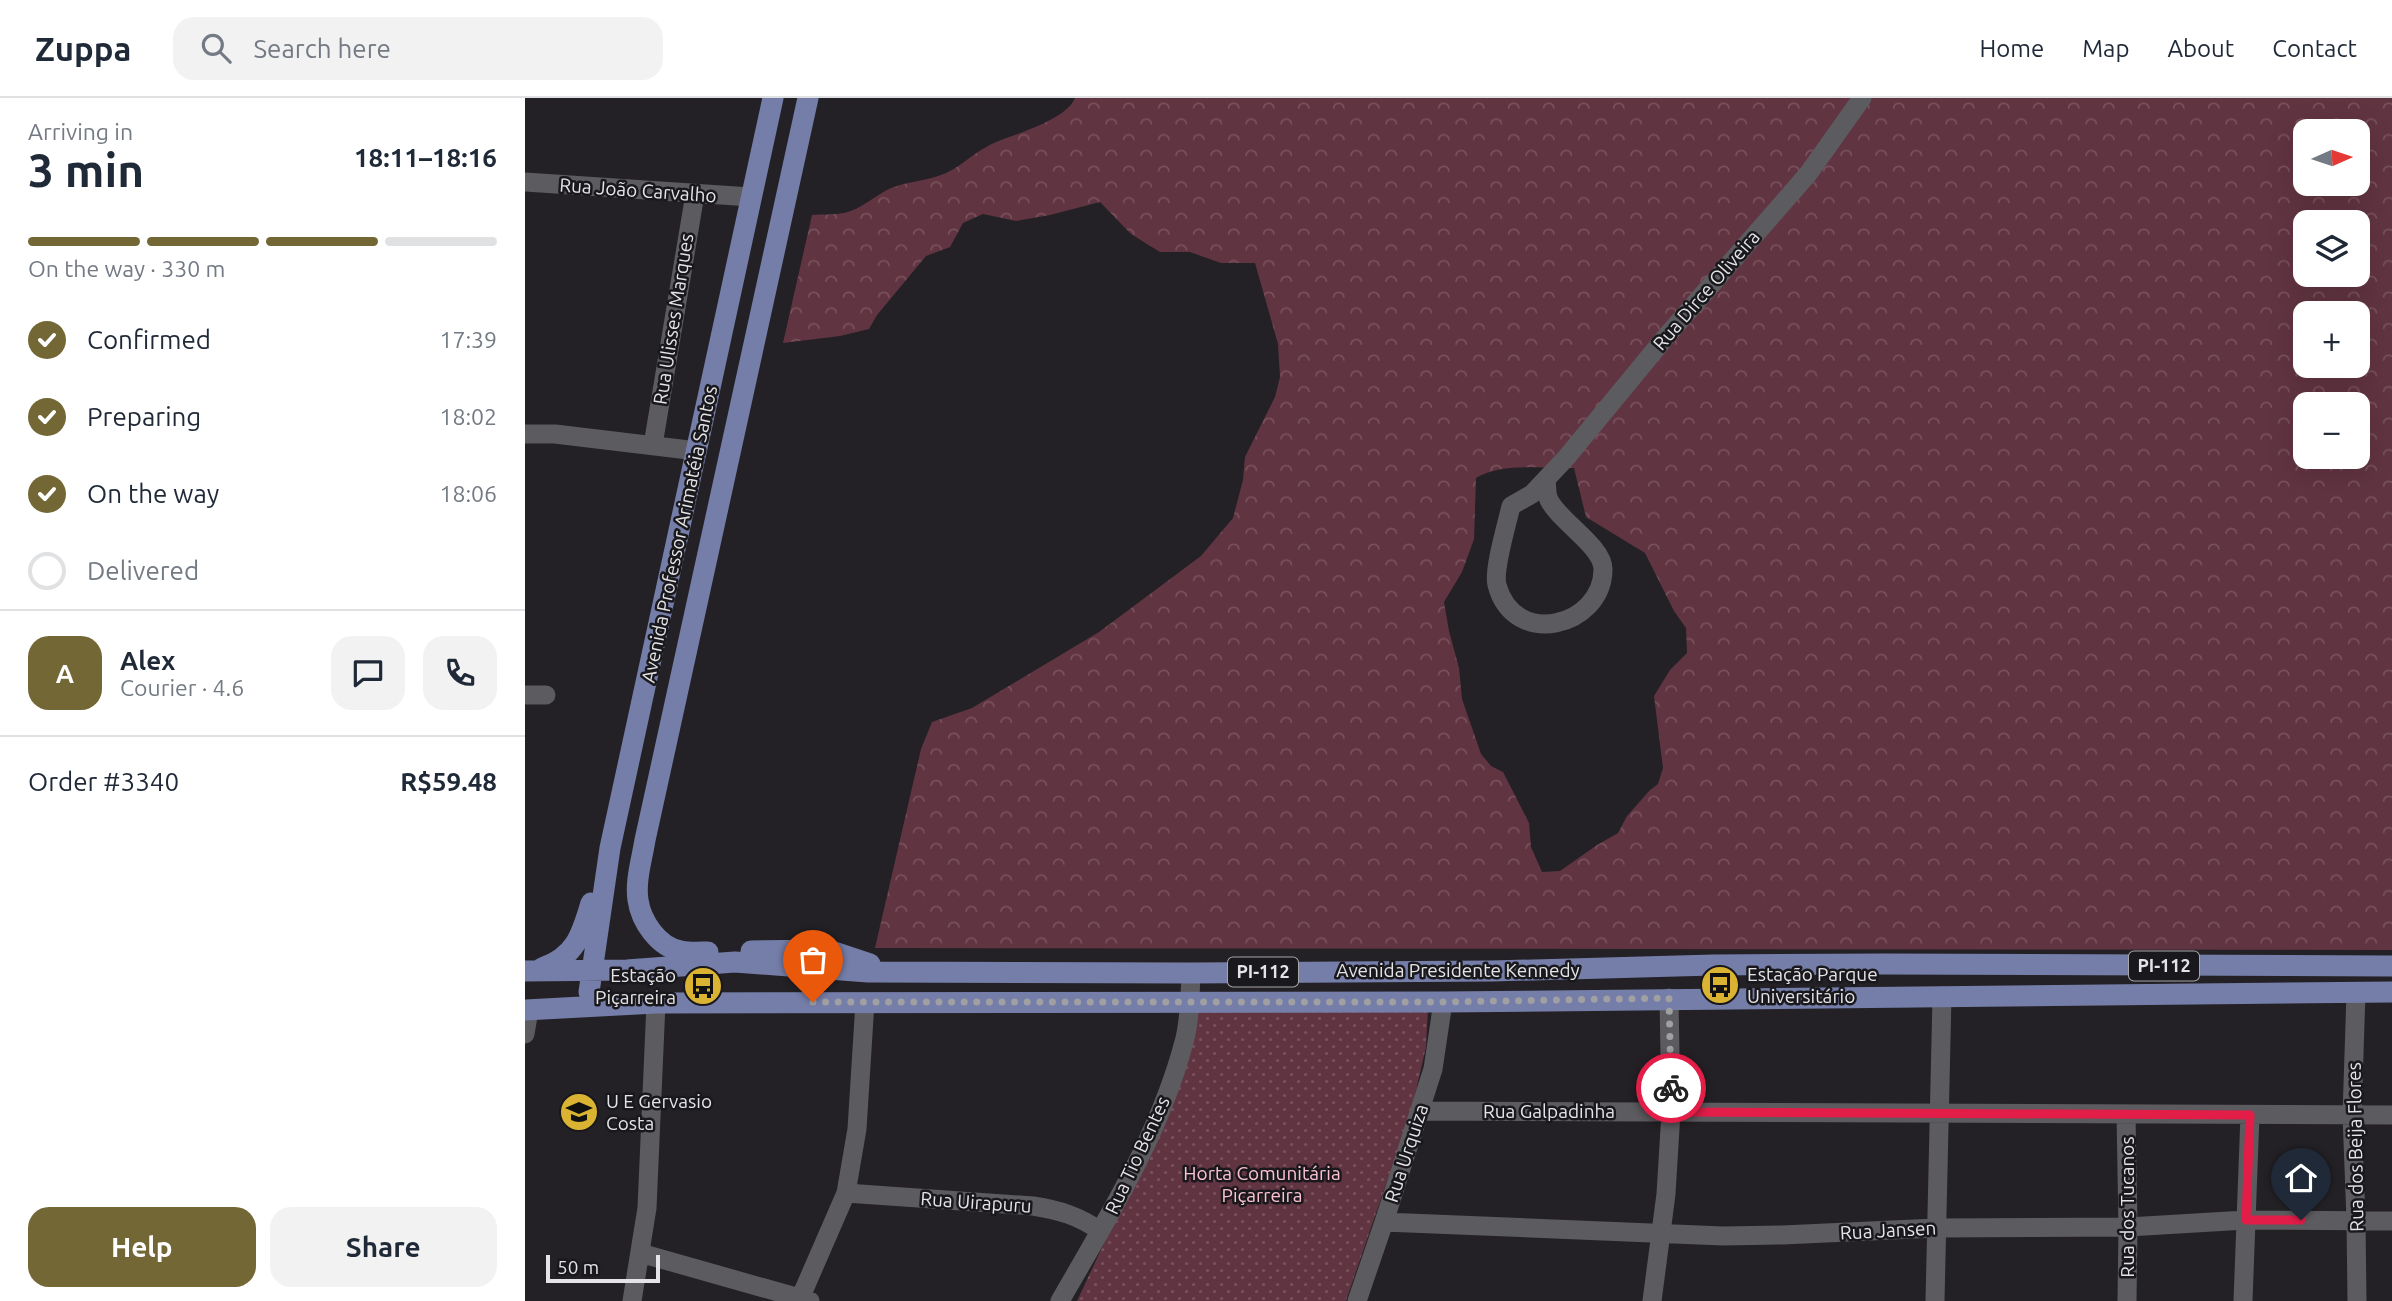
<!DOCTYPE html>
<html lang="en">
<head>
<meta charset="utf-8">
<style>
  :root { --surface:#fff; --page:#f2f2f3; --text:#1f2937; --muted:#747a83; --line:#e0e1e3; --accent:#736735 }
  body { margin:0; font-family:Ubuntu,sans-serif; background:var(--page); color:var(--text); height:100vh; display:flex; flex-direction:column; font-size:26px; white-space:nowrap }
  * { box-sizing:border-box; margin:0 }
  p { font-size:23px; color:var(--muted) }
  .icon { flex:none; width:38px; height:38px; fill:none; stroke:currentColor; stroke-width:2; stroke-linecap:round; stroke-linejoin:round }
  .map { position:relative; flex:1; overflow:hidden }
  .panel { display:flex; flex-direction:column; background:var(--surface); width:525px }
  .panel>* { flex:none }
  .needle { width:46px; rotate:87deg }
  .controls { position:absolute; left:1768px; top:21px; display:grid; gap:14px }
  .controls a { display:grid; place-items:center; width:77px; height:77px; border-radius:14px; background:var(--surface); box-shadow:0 7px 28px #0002; font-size:35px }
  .scale { position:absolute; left:21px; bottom:18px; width:114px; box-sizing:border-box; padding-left:7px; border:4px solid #e4e3e5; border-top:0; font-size:19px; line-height:24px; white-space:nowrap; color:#e4e3e5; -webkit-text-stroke:5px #19181c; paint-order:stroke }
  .pin { position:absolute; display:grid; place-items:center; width:60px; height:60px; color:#fff; margin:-72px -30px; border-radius:50% 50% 50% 0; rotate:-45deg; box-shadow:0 0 7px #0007 }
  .pin .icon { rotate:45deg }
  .courier { position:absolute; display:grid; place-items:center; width:70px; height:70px; margin:-35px; border:5px solid #e11d48; border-radius:50%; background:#fff; color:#222; box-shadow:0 2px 9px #0007 }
  .headline em { font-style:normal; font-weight:700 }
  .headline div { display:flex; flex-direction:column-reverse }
  .headline { display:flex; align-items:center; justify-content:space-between; height:119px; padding:0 28px }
  h1 { font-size:46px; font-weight:700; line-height:52px }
  .bar { display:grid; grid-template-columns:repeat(4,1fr); gap:10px 7px; align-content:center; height:84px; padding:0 28px }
  .bar i { height:9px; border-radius:5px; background:var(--line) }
  .bar .current { background:var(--accent) }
  .bar p { grid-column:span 4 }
  .line { display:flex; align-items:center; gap:18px; padding:0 28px; border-top:2px solid var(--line) }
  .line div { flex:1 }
  .round { display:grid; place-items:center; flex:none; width:74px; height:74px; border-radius:21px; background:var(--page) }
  ol { padding:0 28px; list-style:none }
  li { display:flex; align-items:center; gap:21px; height:77px }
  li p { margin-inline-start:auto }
  li .icon { padding:7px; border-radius:50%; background:var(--accent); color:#fff; stroke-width:4 }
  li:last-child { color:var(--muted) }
  li i { width:38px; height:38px; border:4px solid var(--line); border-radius:50% }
  .button { display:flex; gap:14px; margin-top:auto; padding:14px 28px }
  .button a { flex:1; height:80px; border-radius:21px; background:var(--accent); color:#fff; font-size:28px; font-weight:700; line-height:80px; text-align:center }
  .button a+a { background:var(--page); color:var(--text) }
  header { display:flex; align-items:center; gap:42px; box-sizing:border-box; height:98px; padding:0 35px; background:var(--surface); border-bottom:2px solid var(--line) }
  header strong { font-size:33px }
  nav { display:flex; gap:38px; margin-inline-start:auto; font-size:24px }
  .search { width:490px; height:63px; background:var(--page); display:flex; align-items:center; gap:18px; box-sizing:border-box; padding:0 24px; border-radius:21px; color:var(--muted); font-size:26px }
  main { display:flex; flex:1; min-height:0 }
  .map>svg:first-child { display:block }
</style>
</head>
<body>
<header>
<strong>Zuppa</strong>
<div class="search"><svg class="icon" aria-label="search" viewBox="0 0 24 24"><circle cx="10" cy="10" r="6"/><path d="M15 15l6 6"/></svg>Search here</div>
<nav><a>Home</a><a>Map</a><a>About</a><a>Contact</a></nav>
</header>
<main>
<section class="panel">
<div class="headline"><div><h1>3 min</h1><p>Arriving in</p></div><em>18:11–18:16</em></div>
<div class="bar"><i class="current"></i><i class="current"></i><i class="current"></i><i></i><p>On the way · 330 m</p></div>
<ol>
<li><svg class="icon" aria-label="check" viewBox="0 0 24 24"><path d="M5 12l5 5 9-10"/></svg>Confirmed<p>17:39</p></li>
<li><svg class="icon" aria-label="check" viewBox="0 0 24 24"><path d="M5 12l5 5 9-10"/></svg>Preparing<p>18:02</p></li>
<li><svg class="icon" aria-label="check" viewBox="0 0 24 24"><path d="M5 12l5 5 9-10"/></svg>On the way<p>18:06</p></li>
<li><i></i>Delivered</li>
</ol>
<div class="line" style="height:126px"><b class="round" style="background:var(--accent);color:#fff">A</b><div><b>Alex</b><p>Courier · 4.6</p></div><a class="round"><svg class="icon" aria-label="chat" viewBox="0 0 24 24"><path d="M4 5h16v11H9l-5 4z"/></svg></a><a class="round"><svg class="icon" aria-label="phone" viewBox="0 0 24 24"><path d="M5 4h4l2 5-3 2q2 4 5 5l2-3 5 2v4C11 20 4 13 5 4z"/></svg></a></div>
<div class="line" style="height:91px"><div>Order #3340</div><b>R$59.48</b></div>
<div class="button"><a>Help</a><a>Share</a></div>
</section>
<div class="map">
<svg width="1867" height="1203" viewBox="0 0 1867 1203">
  <defs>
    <pattern id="grass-dots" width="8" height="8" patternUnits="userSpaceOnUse" patternTransform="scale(1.75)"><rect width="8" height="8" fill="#613441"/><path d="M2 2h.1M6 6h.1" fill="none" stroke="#78515c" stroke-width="1.8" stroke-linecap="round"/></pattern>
    <pattern id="forest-crowns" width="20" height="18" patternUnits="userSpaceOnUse" patternTransform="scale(1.75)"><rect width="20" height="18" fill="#613441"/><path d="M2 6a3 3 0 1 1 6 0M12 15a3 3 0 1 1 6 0" fill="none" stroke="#78515c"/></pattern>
  </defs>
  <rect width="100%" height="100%" fill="#232125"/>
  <!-- grass -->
  <path fill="url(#grass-dots)" d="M903,911l-2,38 -14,61 -66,193h-269l103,-220 15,-71z"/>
  <!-- forest -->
  <path fill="url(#forest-crowns)" fill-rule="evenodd" d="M550,0h1317v852l-1517,-2 46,-199 11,-27 40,-14 127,-76 102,-76 32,-38 10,-38 2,-23 30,-60 5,-20 -2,-33 -23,-81h-34l-31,-11h-30l-29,-18 -31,-32 -50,13 -34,6 -33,-7 -20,9 -13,24 -24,9 -49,59 -8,14 -29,7 -57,7 29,-128c10,-1 22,0 32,-2 17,-3 31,-18 47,-25 15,-6 32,-7 47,-12 20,-6 31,-20 50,-30 21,-11 77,-24 87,-48zM1780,33h52v53h-52zM1780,124h52v53h-52zM1780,215h52v53h-52zM1780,306h52v53h-52zM1049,370l12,49 59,36 29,58 12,17 1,25 -17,17 -16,26 9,72 -5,16 -8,6 -23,26 -9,17 -21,12 -37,26 -18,1 -11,-25 -2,-24 -26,-51 -12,-6 -10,-12 -19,-55 -3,-31 -10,-37 -5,-29 18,-30 12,-33 2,-61c27,-16 67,-9 98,-10z"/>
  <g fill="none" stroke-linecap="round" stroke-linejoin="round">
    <!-- minor -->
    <path stroke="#5c5b5f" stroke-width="19" d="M0,84l226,15
      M0,336h30l142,17
      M128,347l42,-251
      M1021,381c1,6 0,15 3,21 11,22 55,47 54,70 -1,57 -89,79 -106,15 -4,-15 10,-61 14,-79l21,-12 34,-36 98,-119 144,-165 54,-76
      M0,597h21
      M1831,895l-4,122 4,105 1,81
      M0,936l4,-24
      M895,1013l972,4
      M1601,1016l2,113 -1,74
      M321,1095l187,13c26,4 46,10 67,25
      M859,1124l339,14 59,-1 154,-7 192,-1 118,-7 146,1
      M115,1155l170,48
      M107,1203l15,-93 9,-205
      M274,1203l47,-108 11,-64 8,-127
      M535,1203c47,-82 100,-167 124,-259 6,-21 6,-47 7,-69
      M832,1203l27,-79 49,-153 10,-67
      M1127,1203l14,-107 5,-82 -2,-114
      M1410,1203l7,-305
      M1718,1203l7,-186"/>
    <!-- major -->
    <path stroke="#757ea9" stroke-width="21" d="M226,853l77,-1 42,14
      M183,854c-8,0 -18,1 -27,-1 -23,-4 -40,-30 -43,-51 -3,-19 4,-41 7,-60l163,-742
      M17,870c34,-11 40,-35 49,-65
      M0,873l102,-1 108,-8 133,10 323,1 301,-2 221,-6 171,-1 508,2
      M75,908l-6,-2 -5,-12 21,-144 163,-750
      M0,912l131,-7 787,-1 949,-10"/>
  </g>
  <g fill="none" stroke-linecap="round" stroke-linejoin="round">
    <!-- done -->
    <path stroke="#a09fa2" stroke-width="7" stroke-dasharray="0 12.6" d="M288,904h630l226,-4 2,90"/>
    <!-- route -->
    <path stroke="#e11d48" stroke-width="9" d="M1146,990v24l579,3 -4,105h55"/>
  </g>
  <!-- icons -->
  <defs>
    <symbol id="bus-disc" viewBox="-11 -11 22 22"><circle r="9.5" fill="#dab333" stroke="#19181c"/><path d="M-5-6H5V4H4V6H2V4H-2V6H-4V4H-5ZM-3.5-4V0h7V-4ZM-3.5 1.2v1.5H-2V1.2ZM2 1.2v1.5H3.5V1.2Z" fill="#111"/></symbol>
    <symbol id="school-disc" viewBox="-11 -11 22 22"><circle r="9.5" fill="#dab333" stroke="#19181c"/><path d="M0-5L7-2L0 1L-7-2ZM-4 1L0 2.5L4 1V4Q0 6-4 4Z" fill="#111"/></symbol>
  </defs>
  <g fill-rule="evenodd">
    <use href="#bus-disc" x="1173" y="865" width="44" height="44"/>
    <use href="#bus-disc" x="156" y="866" width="44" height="44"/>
    <use href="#school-disc" x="32" y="992" width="44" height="44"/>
  </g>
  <g text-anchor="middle" stroke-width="5" stroke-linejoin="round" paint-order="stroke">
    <!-- shield labels -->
    <g fill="#19181c" stroke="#a7a6a9" stroke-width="2">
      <rect x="1604" y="853.5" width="70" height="29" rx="5"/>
      <rect x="703" y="859.5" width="70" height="29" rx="5"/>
    </g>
    <g font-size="18" font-weight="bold" fill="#e4e3e5">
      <text x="1639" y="874">PI-112</text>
      <text x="738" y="880">PI-112</text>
    </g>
    <!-- street labels -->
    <g font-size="19" fill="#e4e3e5" stroke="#19181c">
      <text transform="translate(113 92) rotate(4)" y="7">Rua João Carvalho</text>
      <text transform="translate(1181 192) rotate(-49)" y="7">Rua Dirce Oliveira</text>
      <text transform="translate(148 221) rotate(-81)" y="7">Rua Ulisses Marques</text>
      <text transform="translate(154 436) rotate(-78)" y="7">Avenida Professor Arimatéia Santos</text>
      <text x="933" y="879">Avenida Presidente Kennedy</text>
      <text x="1024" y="1020">Rua Galpadinha</text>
      <text transform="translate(1830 1049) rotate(-91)" y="7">Rua dos Beija Flores</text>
      <text transform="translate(881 1055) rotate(-72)" y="7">Rua Urquiza</text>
      <text transform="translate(612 1057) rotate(-65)" y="7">Rua Tio Bentes</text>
      <text transform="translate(451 1104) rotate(4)" y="7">Rua Uirapuru</text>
      <text transform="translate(1602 1109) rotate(-90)" y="7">Rua dos Tucanos</text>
      <text transform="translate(1363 1132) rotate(-3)" y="7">Rua Jansen</text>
    </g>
    <!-- poi labels -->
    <g font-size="19" fill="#e4e3e5" stroke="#19181c" text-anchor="start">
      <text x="1222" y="883">Estação Parque<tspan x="1222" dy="22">Universitário</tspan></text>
      <text x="151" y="884" text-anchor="end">Estação<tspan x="151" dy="22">Piçarreira</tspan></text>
      <text x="81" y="1010">U E Gervasio<tspan x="81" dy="22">Costa</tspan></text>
    </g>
    <!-- park labels -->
    <g font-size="19" fill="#fdc2d1" stroke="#19181c">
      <text x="737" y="1082">Horta Comunitária<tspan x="737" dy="22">Piçarreira</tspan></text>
    </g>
  </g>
</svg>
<div class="controls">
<a><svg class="needle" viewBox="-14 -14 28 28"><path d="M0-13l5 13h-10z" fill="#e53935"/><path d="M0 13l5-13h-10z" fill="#747a83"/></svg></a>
<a><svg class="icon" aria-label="layers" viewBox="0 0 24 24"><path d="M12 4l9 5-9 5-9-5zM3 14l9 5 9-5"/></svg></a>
<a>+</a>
<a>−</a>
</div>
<div class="scale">50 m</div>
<div class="pin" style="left:288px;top:904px;background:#ea580c"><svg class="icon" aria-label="bag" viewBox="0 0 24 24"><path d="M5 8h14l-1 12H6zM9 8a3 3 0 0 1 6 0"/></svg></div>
<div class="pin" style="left:1776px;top:1122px;background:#1f2937"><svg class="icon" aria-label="home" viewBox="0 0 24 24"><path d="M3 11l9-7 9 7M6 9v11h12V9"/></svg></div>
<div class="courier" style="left:1146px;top:990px"><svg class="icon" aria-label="bike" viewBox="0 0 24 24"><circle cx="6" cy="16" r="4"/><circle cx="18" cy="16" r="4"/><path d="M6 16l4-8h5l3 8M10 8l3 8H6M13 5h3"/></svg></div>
</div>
</main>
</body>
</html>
